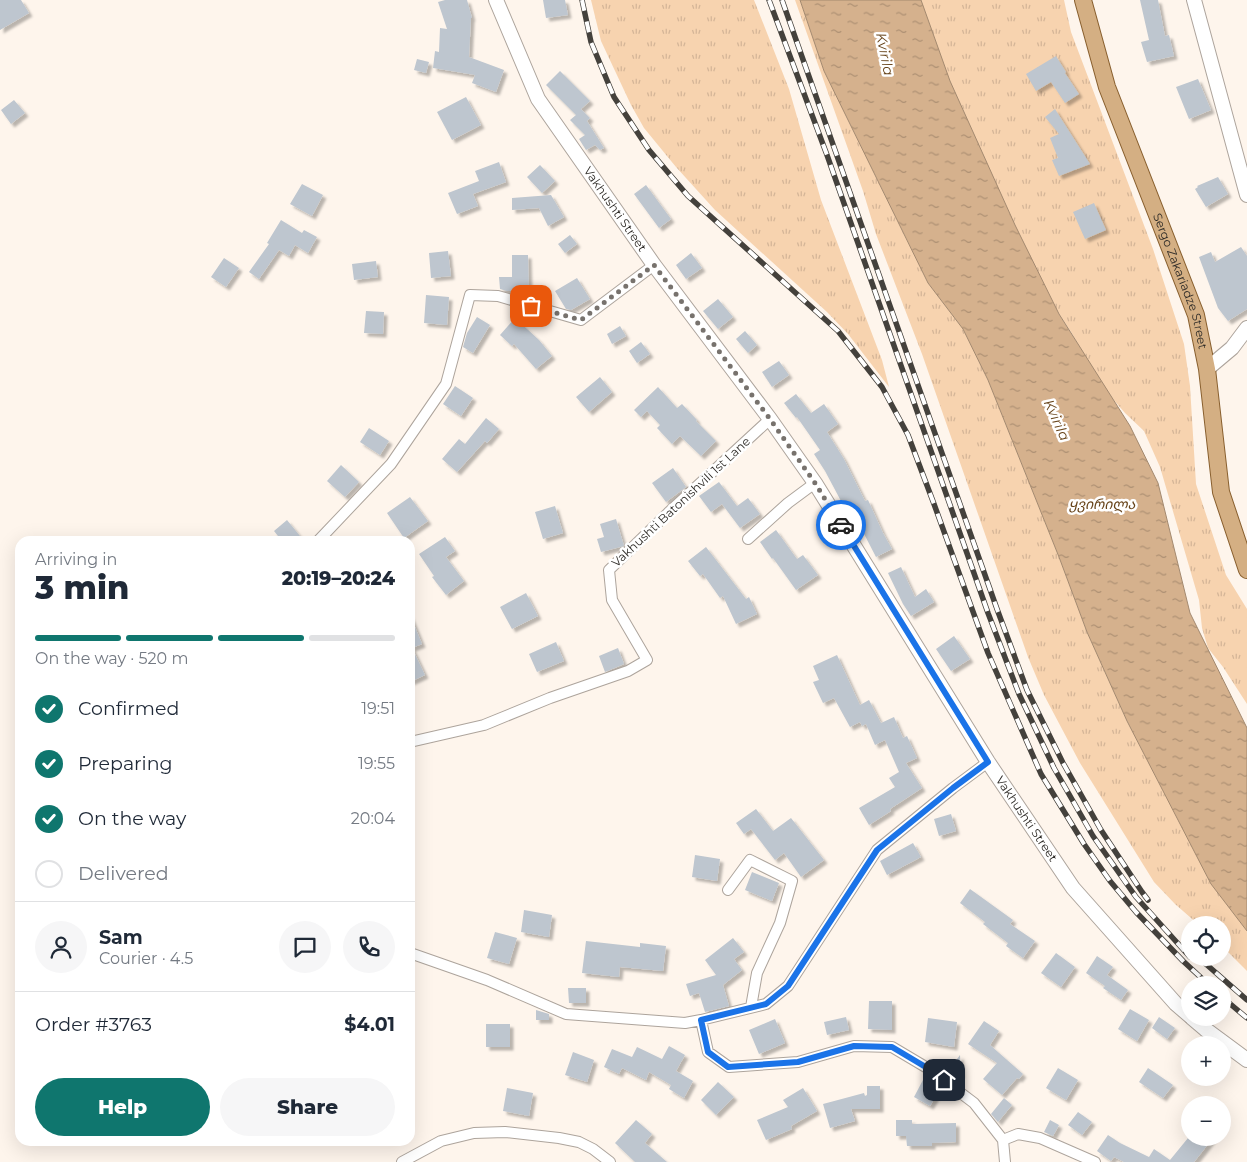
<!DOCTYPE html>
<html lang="en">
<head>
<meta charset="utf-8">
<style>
  :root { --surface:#fff; --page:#f6f6f7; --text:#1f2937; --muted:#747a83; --line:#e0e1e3; --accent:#0f766e }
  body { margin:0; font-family:Montserrat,"Noto Sans Georgian",sans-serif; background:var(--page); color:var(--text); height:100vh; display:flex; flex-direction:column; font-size:19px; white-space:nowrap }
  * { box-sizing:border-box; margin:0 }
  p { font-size:16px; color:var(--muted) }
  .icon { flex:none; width:28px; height:28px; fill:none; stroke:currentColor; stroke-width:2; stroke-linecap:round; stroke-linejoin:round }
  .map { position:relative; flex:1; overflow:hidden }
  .drawer { position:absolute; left:15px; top:536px; width:400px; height:610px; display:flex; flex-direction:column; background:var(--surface); border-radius:15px; box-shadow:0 5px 20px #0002 }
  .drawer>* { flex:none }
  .buttons { position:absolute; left:1181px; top:916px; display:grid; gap:10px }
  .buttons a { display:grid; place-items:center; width:50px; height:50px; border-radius:50%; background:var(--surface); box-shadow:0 5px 20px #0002; font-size:25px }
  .pin { position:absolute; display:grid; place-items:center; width:42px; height:42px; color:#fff; margin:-21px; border-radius:10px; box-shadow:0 2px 8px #0006 }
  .courier { position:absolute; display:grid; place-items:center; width:50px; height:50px; margin:-25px; border:4px solid #1a73e8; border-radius:50%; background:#fff; color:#222; box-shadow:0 1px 6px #0007 }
  .head em { font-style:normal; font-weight:800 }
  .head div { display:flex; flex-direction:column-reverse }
  .head { display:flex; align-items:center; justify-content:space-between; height:85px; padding:0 20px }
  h1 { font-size:32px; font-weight:800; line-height:38px }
  .bar { display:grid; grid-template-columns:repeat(4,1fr); gap:8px 5px; align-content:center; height:60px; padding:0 20px }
  .bar i { height:6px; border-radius:4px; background:var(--line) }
  .bar .on { background:var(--accent) }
  .bar p { grid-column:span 4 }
  .line { display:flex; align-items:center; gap:12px; padding:0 20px; border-top:1px solid var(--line) }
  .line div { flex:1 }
  .round { display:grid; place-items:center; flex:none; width:52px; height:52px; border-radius:26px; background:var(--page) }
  ol { padding:0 20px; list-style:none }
  li { display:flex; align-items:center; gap:15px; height:55px }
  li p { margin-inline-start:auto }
  li .icon { padding:5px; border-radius:50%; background:var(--accent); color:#fff; stroke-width:4 }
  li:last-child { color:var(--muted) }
  li i { width:28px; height:28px; border:2px solid var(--line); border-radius:50% }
  .button { display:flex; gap:10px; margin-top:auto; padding:10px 20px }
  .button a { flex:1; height:58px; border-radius:30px; background:var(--accent); color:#fff; font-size:20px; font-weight:800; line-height:58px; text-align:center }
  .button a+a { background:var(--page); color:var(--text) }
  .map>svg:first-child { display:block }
</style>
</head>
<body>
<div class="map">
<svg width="1247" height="1162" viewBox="0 0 1247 1162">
  <defs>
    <pattern id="grass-tufts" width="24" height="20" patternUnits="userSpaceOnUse" patternTransform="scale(1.25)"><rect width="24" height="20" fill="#f7d3af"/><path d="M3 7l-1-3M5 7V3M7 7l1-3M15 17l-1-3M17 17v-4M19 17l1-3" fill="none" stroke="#d4b597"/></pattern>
    <pattern id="water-ripples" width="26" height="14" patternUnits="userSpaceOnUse" patternTransform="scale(1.25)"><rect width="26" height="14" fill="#d5b18d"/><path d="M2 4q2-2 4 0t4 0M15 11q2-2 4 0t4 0" fill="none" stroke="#ad9073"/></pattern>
    <filter id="shadow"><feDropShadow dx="3.5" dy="3.5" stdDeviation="1" flood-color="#0004"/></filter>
  </defs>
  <rect width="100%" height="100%" fill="#fef5ec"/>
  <!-- grass -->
  <path fill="url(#grass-tufts)" d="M591,0h163l35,89 32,111 61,160 7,27 -41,-53 -21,-22 -112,-102 -39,-43 -32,-39 -13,-23 -30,-64z
    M795,0h5l24,71 104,212 35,46 25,51 71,177 28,75 40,89 84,162 36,48v40l-24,-24 -1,-22h-23l-24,-21 -21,-22 -74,-119 -36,-68 -16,-38 -106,-303 -46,-120 -13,-43z
    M884,0h180l7,32 82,217 31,95 6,42 6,98 30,91 21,34v95l-24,-37 -15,-19 -6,-20 -3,-28 -39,-133 -16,-36 -19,-18 -21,-24 -33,-57 -68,-102z"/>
  <!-- water -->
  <path fill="url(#water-ripples)" stroke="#a3896f" d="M800,0h121l29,81 65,144 44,89 71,112 28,57 32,130 57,115v203l-36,-47 -84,-163 -40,-89 -28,-75 -71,-177 -25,-51 -35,-46 -104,-212z"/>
  <!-- building -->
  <path fill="#bec6cf" filter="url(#shadow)" d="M0,0h21l8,13 -29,17z
    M445,0h22l5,18h-1l-2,39 35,13 -8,22 -24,-9 3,-8 -42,-7 2,-17 4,1 1,-24 7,1 -9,-27z
    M543,0h22l3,15 -22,3z
    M1140,0h18l7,36 4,-1 5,21 -27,6 -6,-20 8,-2z
    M1056,56l10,16 -1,1 14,21 -14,9 -14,-21 -15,9 -10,-17z
    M417,59l12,3 -3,11 -12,-3z
    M560,71l30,30 -9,8 9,9 -3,3 17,27 -4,2 -5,-5 -9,5 -7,-11 6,-4 -15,-15 6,-5 -30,-30z
    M1198,79l13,31 -22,9 -13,-32z
    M466,97l15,28 -29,15 -15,-28z
    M14,100l11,13 -14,11 -10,-14z
    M1055,109l35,55 -31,12 -7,-16 6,-2 -8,-20 9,-4 -14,-17z
    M499,162l7,20 -33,12 5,12 -21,8 -9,-21 31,-12 -4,-10z
    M540,165l15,16 -13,12 -15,-16z
    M1218,177l10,17 -22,13 -11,-18 3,-2 -1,-1z
    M302,184l21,11 -11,21 -22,-12z
    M646,185l25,34 -12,9 -25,-34z
    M551,195l13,22 -16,9 -9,-18 -27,2v-12z
    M1094,203l12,27 -21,9 -12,-27z
    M281,220l21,13 2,-3 13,7 -9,16 -13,-8 -6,11 -10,-6 -20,29 -10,-7 20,-28 -2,-1z
    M570,235l7,9 -12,9 -7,-9z
    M1241,247l6,9v53l-19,12 -10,-13 -19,-51 12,-5 4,10z
    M448,251l3,25 -20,2 -2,-25z
    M691,253l11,15 -16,11 -10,-14z
    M512,255h16l1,35 -22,1 -7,-2 -1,-12h13z
    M224,258l15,10 -13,19 -15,-10z
    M376,261l2,16 -24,3 -2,-16z
    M577,278l13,21 -19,11 -5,-1 -11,-18z
    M426,295l23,2 -2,28 -23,-2z
    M718,299l15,18 -15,12 -15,-18z
    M366,311l18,1 -1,22 -19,-1z
    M477,317l13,8 -17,28 -10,-6 4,-14z
    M515,318l24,22 13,16 -16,13 -22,-25 -2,2 -12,-11z
    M620,326l6,10 -14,8 -5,-10z
    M745,331l12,14 -9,8 -12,-14z
    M641,342l9,12 -13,9 -8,-12z
    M779,361l10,14 -17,12 -10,-15z
    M600,377l12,15 -23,20 -13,-15z
    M455,386l18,12 -12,18 -18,-12z
    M658,387l19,21 5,-4 15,16 -1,1 20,20 -15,15 -21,-20 -8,8 -15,-16 3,-3 -13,-14 -6,6 -7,-7z
    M796,394l15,19 13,-9 14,20 -11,8 17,27 21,42 3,-1 15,33 9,16 -16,8 -16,-31 -5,2 -12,-28 -2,1 -16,-30 -11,-17 6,-4 -23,-33 -1,1 -12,-15z
    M486,418l13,11 -12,14 -2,-2 -28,31 -15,-13 17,-20 6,5z
    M369,428l20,13 -9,14 -20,-13z
    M341,465l18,17 -14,15 -18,-16z
    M673,468l13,19 -20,15 -14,-19z
    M719,482l18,24 11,-8 12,16 -20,14 -18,-24 -11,8 -12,-16z
    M410,497l18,24 -24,17 -17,-25z
    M555,506l8,27 -20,6 -8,-27z
    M616,519l8,27 -23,6 -4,-13 7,-2 -4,-13z
    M287,520l17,21h-22l-8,-10z
    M776,530l21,29 6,-4 15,20 -22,15 -23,-32 -1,1 -12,-17z
    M445,537l10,14 -9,6 18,24 -18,14 -14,-18 2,-1 -15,-22z
    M706,547l40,52 3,-2 8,17 -21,10 -13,-28 -3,2 -17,-24 -3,2 -12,-15z
    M901,567l14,30 11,-8 8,13 -23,14 -8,-12 -15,-31z
    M526,593l12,23 -26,13 -12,-22z
    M410,615l12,29 -10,4 13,27 -15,7z
    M954,636l16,23 -19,12 -15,-22z
    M556,642l8,19 -27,11 -8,-18z
    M618,648l6,16 -19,8 -6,-16z
    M837,655l23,50 9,-5 12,23 13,-6 9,21 4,-2 10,22 -11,5 16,25 -32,21 1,2 -22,14 -10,-17 36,-21 -6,-9 10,-6 -14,-32 -10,5 -9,-21 -4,2 -2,-4 -10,5 -16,-29 -11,5 -10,-21 6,-2 -6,-14z
    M756,809l17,22 18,-13 33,42 -23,17 -17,-24 -9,7 -24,-31 -7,5 -8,-11z
    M951,814l5,17 -17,5 -5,-17z
    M913,843l8,14 -34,18 -7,-14z
    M695,855l25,4 -3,22 -25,-4z
    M752,872l27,11 -7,18 -27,-11z
    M970,889l43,31 -3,4 25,17 -12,17 -17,-12 2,-3 -25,-19 2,-2 -25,-19z
    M524,910l28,5 -3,22 -28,-5z
    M495,932l22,6 -8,26 -22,-6z
    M733,938l11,14 -10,7 8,11 -19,15 6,21 -24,6 -6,-19 -9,3 -4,-12 30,-9 -11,-15z
    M586,941l54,6v-4l26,3 -3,25 -43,-4 -1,10 -37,-4z
    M1056,953l19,14 -14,20 -20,-14z
    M1097,956l16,11 -6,8 21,15 -7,10 -18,-12 2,-2 -19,-13z
    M568,988h18v15h-17z
    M869,1001h23v29l-24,-1z
    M1130,1009l19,11 -12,21 -19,-12z
    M536,1010l13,4v6h-13z
    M846,1017l3,13 -22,5 -3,-13z
    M1159,1017l16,11 -8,11 -15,-11z
    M928,1018l29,4 -3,25 -29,-5z
    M775,1019l10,24 -26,11 -10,-24z
    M984,1021l15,10 -9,14 33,29 -4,5 -2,-1 -15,17 -19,-16 14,-16 -29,-19z
    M486,1024h24v23h-24z
    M669,1046l16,9 -9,16 17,10 -9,17 -15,-9 2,-4 -22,-13 -3,8 -24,-12 -3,6 -15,-7 8,-18 20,8 5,-10 25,12z
    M573,1052l21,8 -7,22 -22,-7z
    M960,1055l1,20 -9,1 -1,-9z
    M1058,1068l20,12 -12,20 -20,-12z
    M1148,1068l25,17 -10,13 -24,-16z
    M924,1078l17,10 -11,18 -16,-9z
    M718,1082l16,15 -18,18 -15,-15z
    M867,1086h13v23h-29l4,12 -25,7 -7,-24 41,-11 1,3 2,-1z
    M507,1088l26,5 -4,23 -26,-5z
    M803,1088l14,23 -26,15 1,3 -26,11 -9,-20 31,-13 -5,-7z
    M1004,1098l8,7 -14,17 -7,-8z
    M1078,1112l14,10 -10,13 -14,-10z
    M636,1120l16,14 -7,9 22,19h-32l-20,-19z
    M896,1120h16v4l44,-1v19l-24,1v3h-25l-1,-10h-10z
    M1050,1120l9,5 -6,11 -9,-4z
    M1108,1135l12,8 29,14 5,-8 16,11 18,-22h25l-19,24h-70l-10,-5 -3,4 -14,-10z"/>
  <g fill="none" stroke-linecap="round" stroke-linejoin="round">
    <defs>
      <path id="street" d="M748,539l40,-36 27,-20
        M318,541l73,-77 55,-80 24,-89 28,1 83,24 73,-55
        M410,742l74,-17 66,-27 78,-27 19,-11 -35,-60 -3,-30 59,-57 102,-94
        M728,890l22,-30 42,21 -12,42 -23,50 -6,34
        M410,953l77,27 79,34 119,9 16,-3 65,-16 22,-18 89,-136 76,-62 35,-26
        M701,1020l7,32 21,15 69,-5 56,-16 38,1 37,22 45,34 29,37 2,22
        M1003,1140l15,-6 22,4 55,24
        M402,1162l39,-21 33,-8 31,-1 54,6 20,4 14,7 17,13"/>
      <g id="secondary">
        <path id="s1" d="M496,0l42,99 116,166 116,154 45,64 173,279 85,126 103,116 14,12"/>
        <path d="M1194,0l53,195"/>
        <path d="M1207,369l25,-21 15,-20"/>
        <path d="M1192,1018l13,11 42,31"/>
      </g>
      <g id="primary">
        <path id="s2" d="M1083,0l24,87 89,228 11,54 14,123 26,78"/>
      </g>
    </defs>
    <!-- street casing -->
    <use href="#street" stroke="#ada49c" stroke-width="12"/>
    <!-- secondary casing -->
    <use href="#secondary" stroke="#ada49c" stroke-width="16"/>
    <!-- primary casing -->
    <use href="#primary" stroke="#885f2e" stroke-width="18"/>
    <!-- street -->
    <use href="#street" stroke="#fff" stroke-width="10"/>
    <!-- secondary -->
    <use href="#secondary" stroke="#fff" stroke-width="14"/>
    <!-- primary -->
    <use href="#primary" stroke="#d4af83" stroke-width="16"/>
    <defs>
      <path id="rail" d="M582,0l9,42 23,55 35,53 39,46 150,135 44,56 26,48 26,69 54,149 53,121 43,70 26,37 26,31 47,49 26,24
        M769,0l58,155 161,458 31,81 35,74 39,68 43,61 54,60
        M782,0l215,609 30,81 36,73 38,67 41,62 6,8
        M1199,958l48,42
        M1222,997l25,21"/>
    </defs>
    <!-- rail casing -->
    <use href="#rail" stroke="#44413c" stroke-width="5.5"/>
    <!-- rail -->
    <use href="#rail" stroke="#fff" stroke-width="4" stroke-dasharray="11" stroke-linecap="butt"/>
  </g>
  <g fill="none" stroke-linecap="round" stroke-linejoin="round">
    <!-- done -->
    <path stroke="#77726d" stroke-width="5" stroke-dasharray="0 9" d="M531,306l50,14 73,-55 116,154 45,64 26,42"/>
    <!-- route -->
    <path stroke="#1a73e8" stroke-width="6" d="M841,525l147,237 -35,26 -76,62 -89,136 -22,18 -65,16 7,32 20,15 70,-5 56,-16 38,1 37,22 15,11"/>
  </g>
  <g text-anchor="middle" stroke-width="5" stroke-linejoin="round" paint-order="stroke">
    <!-- street labels -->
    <g font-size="12" fill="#2f2c28" stroke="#fff">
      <text dy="4" stroke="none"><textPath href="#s1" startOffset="242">Vakhushti Street</textPath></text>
      <text dy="4" stroke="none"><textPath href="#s2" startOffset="298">Sergo Zakariadze Street</textPath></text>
      <text transform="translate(681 502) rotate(-43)" y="4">Vakhushti Batonishvili 1st Lane</text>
      <text dy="4" stroke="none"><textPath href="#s1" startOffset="978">Vakhushti Street</textPath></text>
    </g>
    <!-- water labels -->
    <g font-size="14" font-style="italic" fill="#674319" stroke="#fff">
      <text transform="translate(885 54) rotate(79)" y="5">Kvirila</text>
      <text transform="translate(1057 420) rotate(66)" y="5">Kvirila</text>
      <text x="1102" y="509">ყვირილა</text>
    </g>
  </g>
</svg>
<div class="buttons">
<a><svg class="icon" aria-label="locate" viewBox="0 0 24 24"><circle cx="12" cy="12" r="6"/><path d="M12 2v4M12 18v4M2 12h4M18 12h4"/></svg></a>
<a><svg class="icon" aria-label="layers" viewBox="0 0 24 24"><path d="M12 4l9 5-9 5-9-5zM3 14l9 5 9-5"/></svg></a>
<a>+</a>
<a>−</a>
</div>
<div class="pin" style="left:531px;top:306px;background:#ea580c"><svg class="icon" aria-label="bag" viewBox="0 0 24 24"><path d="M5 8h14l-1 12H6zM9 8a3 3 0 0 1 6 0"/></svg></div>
<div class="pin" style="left:944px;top:1080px;background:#1f2937"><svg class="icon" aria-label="home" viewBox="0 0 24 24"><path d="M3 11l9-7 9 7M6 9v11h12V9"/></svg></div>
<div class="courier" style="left:841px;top:525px"><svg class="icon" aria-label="car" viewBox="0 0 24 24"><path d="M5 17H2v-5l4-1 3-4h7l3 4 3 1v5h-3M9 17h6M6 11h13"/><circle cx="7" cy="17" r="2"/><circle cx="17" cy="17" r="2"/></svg></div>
<section class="drawer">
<div class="head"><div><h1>3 min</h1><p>Arriving in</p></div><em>20:19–20:24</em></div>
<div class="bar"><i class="on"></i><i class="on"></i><i class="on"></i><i></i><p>On the way · 520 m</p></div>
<ol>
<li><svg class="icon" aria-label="check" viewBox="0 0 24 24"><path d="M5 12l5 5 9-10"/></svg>Confirmed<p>19:51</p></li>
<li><svg class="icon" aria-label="check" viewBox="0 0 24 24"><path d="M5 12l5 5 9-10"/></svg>Preparing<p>19:55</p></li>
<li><svg class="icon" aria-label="check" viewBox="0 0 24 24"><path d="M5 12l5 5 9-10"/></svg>On the way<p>20:04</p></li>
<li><i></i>Delivered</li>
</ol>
<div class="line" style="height:90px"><a class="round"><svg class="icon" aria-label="person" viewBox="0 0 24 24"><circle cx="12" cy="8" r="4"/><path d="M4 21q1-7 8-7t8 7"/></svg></a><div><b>Sam</b><p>Courier · 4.5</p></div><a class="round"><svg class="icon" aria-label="chat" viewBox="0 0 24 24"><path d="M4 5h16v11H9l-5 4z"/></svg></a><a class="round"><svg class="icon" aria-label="phone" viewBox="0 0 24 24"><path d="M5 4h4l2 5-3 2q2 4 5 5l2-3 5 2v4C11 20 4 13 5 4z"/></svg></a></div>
<div class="line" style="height:65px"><div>Order #3763</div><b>$4.01</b></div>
<div class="button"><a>Help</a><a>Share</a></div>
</section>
</div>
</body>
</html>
